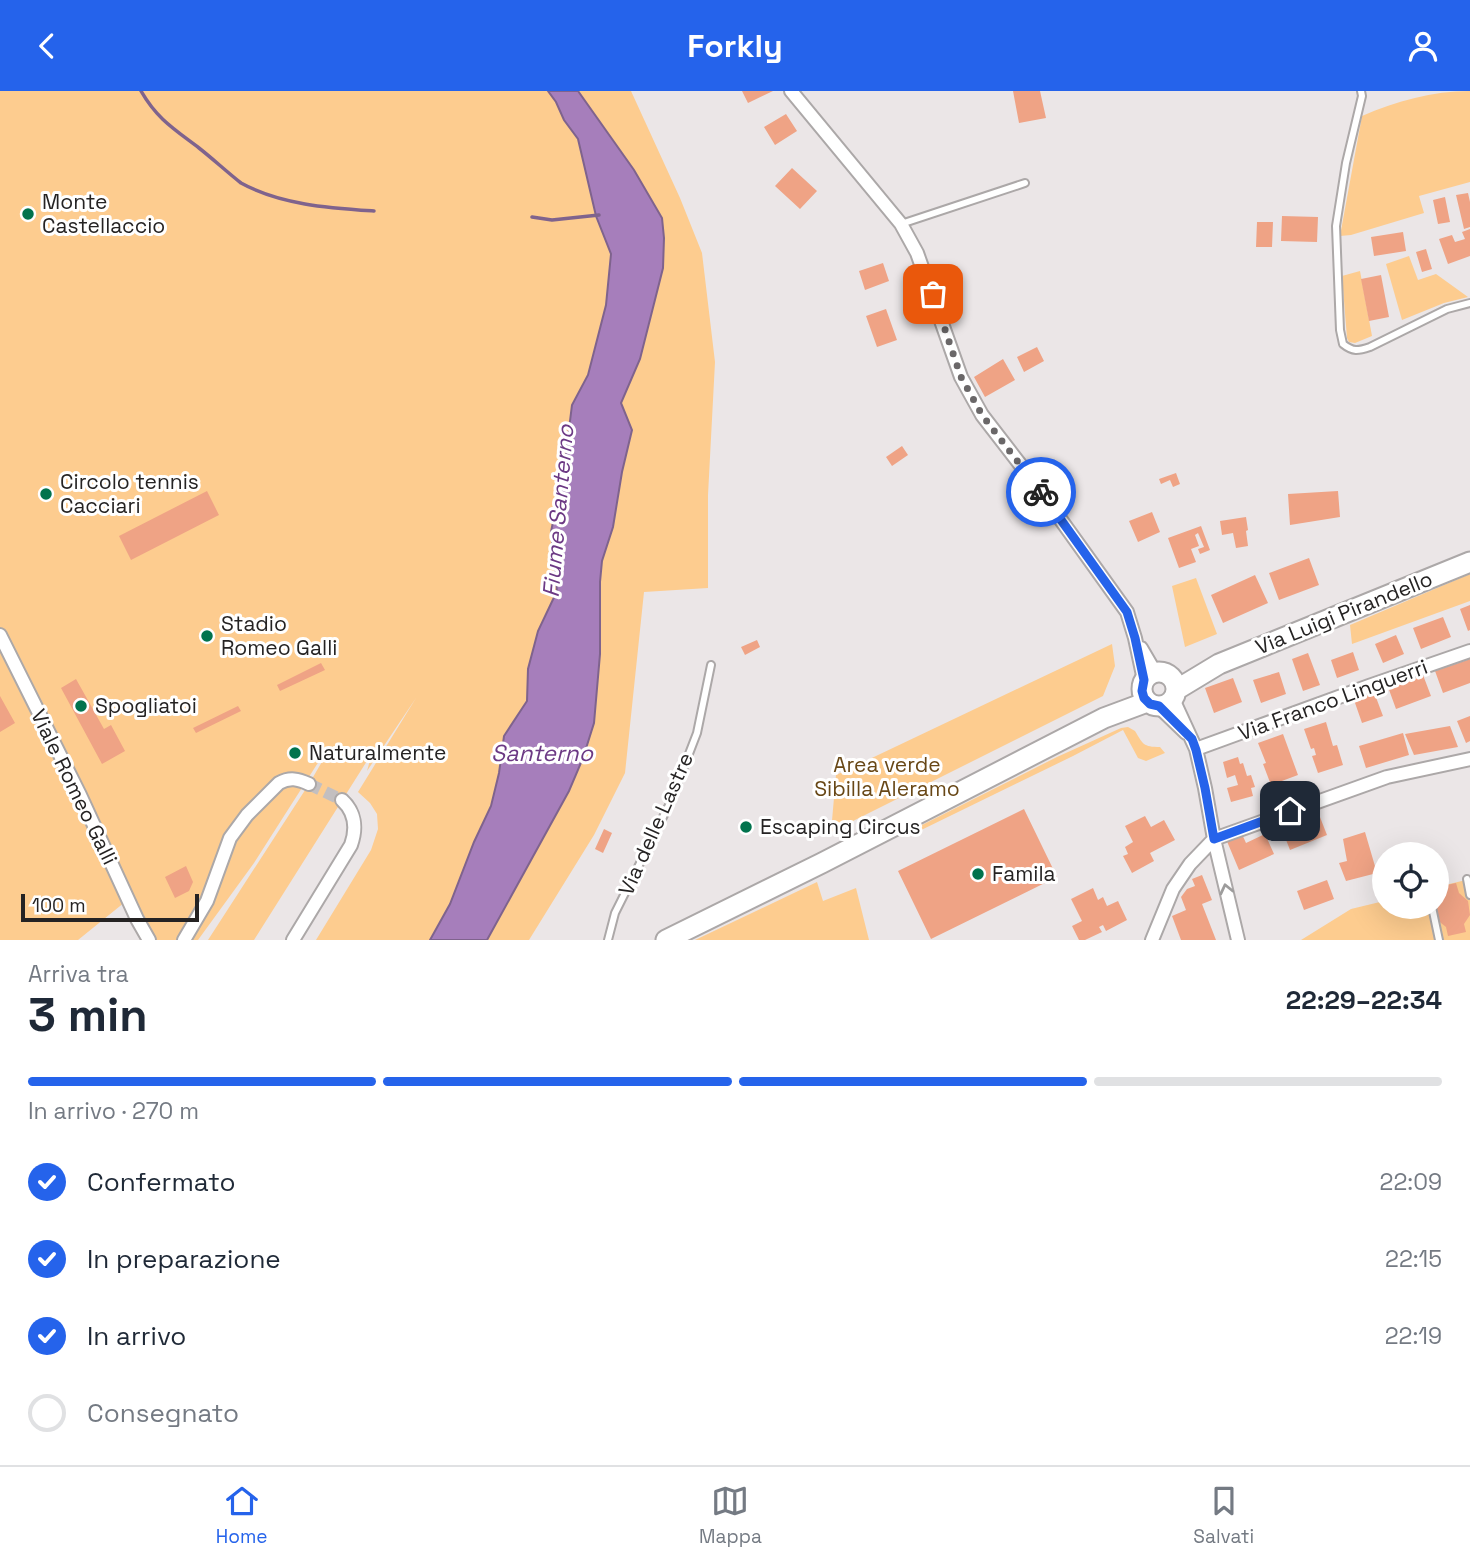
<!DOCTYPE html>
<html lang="it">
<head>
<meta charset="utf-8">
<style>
  :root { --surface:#fff; --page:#f6f6f7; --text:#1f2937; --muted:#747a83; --line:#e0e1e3; --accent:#2563eb }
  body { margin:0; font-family:"Space Grotesk",sans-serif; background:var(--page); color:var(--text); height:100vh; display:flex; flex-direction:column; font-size:26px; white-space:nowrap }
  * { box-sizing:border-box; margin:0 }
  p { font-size:23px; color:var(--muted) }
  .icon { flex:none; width:38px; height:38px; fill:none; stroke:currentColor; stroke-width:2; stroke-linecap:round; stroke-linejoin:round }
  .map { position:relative; height:849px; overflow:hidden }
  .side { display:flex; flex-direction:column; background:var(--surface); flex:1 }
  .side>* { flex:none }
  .fabs { position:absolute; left:1372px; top:751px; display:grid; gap:14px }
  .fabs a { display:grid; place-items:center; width:77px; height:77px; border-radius:50%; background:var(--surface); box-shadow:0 7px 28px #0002; font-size:35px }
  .scale { position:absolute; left:21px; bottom:18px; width:178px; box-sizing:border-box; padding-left:7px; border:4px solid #252323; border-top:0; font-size:19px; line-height:24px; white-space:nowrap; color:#252323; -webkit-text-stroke:5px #fff; paint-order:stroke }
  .pin { position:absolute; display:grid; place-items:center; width:60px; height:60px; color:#fff; margin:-30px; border-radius:14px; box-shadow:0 4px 10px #0006 }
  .courier { position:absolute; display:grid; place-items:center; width:70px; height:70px; margin:-35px; border:5px solid #2563eb; border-radius:50%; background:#fff; color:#222; box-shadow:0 2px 9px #0007 }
  .head em { font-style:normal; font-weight:700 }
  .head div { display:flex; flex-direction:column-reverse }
  .head { display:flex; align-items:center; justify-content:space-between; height:119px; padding:0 28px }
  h1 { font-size:46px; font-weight:700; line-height:52px }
  .bar { display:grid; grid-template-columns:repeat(4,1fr); gap:10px 7px; align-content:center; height:84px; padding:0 28px }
  .bar i { height:9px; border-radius:5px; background:var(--line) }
  .bar .on { background:var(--accent) }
  .bar p { grid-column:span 4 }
  ol { padding:0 28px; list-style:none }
  li { display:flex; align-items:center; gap:21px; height:77px }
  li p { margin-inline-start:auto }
  li .icon { padding:7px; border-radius:50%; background:var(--accent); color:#fff; stroke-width:4 }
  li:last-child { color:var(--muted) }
  li i { width:38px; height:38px; border:4px solid var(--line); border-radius:50% }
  header { display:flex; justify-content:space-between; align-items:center; height:91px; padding:0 28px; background:var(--accent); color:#fff; font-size:32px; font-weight:700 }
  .tabs { display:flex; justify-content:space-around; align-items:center; height:98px; border-top:2px solid var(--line); background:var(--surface); font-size:19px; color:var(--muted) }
  .tabs a { display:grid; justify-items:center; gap:4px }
  .tabs .on { color:var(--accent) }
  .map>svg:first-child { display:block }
</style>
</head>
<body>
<header><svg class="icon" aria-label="back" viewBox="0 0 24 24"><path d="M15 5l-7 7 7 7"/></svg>Forkly<svg class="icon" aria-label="person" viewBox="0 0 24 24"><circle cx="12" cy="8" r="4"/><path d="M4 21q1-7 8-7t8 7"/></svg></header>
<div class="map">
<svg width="1470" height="849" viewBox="0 0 1470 849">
  <rect width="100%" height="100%" fill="#ebe6e7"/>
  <!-- green -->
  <path fill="#fdcc8f" d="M0,0h548l8,11 8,18 14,19 18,77 15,38 -5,51 -18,70 -16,30 -7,56 -14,71 6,59 -19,40 -10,38 -1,32 -23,35 -5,37 -8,33 -17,36 -24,62 -20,36h-114l55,-90 7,-21 -1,-15 -7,-11 -12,-11 58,-94 -49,73 5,-18 -118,187h-46l101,-156 14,-24 -2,-2 -67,105 -56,77h-41l-27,-42 -52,42h-78z
    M578,0h53l49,107 22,55 13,109 -7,133v93l-64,4 -19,181 -31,62 -65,105h-42l82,-149 14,-33 11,-35 6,-69v-72l2,-21 11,-34 9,-55 10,-42 -11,-26 19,-45 23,-91 1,-30 -2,-20 -28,-48z
    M1470,0v91l-51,14 5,17 -73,22 -11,1 22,-120c35,-15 70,-25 108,-25z
    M1409,165l9,24 18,-6 32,23 -24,6 -42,17 -16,-56z
    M1360,180l12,65 -17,7 -6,-1 -2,-4 -5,-62z
    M1470,483v27l-118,43 -2,-19z
    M1196,487l21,56 -32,13 -13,-61z
    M1112,553l3,22 -12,30 -272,136 5,-57z
    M1128,636l7,4c8,13 8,16 25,16l5,6 -19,8 -8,-3 -15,-28 -50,26 -162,79 -1,-4 147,-74 64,-29z
    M1470,788v61h-169l50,-31 33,-8v6h53v-20z
    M817,791l6,19 33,-13 13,52h-174z"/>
  <!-- water -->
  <path fill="#a67ebb" stroke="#7f638d" stroke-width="2" d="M548,0h30l56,79 28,48 2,20 -1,30 -23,91 -19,44 11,27 -10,42 -9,55 -11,34 -2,21v72l-6,69 -11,35 -14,33 -82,149h-57l20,-36 24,-62 17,-36 8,-33 5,-37 23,-35 1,-32 10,-38 19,-40 -6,-59 14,-71 7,-56 16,-30 18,-70 5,-51 -15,-38 -18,-77 -14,-19 -8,-18z"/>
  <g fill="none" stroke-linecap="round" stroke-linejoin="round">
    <!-- stream -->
    <path stroke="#7f638d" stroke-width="3.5" d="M141,0c16,28 33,38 58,57 14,11 28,24 42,35 40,22 89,25 133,28
      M532,126l20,3 47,-5"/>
  </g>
  <!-- building -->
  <path fill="#efa385" d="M742,0h31l-25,12z
    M1013,0h27l6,27 -27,5z
    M786,23l11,17 -22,14 -11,-18z
    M792,77l25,23 -17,18 -25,-23z
    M1468,102l2,9v25l-6,2 -8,-34z
    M1445,106l5,25 -12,2 -5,-24z
    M1282,125l36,1 -1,25 -36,-1z
    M1257,131h16l-1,25h-16z
    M1470,138v27l-22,8 -9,-25 13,-4 3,7 10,-3 -3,-7z
    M1403,141l3,19 -32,5 -3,-19z
    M1426,158l6,20 -10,3 -6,-20z
    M883,172l6,18 -24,9 -6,-19z
    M1381,184l8,42 -20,4 -8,-42z
    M886,218l11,31 -20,7 -11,-31z
    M1037,256l7,14 -20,11 -7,-15z
    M1003,268l12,21 -30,17 -11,-20z
    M902,355l6,9 -16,11 -6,-9z
    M1176,382l4,11 -7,3 -3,-7 -9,4 -2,-5z
    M207,400l12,24 -88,45 -12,-24z
    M1338,400l2,26 -50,8 -2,-31z
    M1152,421l8,20 -22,10 -9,-21z
    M1246,426l2,13 -2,1 2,15 -12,2 -3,-15 -11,2 -2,-14z
    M1201,435l9,24 -10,4 -2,-5 6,-2 -6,-14 -3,2 4,11 -8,3 5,13 -17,6 -11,-30z
    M1309,467l10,27 -40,15 -10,-27z
    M1255,484l13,28 -45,20 -12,-28z
    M1470,514v25l-2,1 -8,-22z
    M1443,526l8,20 -30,12 -8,-21z
    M1396,544l8,19 -21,9 -8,-19z
    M757,549l3,7 -15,8 -4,-8z
    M1353,561l6,18 -22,8 -6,-18z
    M1308,562l12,32 -17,6 -11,-32z
    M1470,568v24l-27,10 -8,-22z
    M321,572l4,7 -45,21 -3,-6z
    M1279,581l7,22 -25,9 -8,-23z
    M1423,584l8,21 -35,13 -8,-22z
    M1233,587l9,24 -28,11 -9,-25z
    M76,588l28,50 7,-4 14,26 -23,13 -41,-76z
    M1374,601l9,24 -21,7 -8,-23z
    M0,605l15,27 -15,9z
    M238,615l3,5 -45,22 -3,-5z
    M1470,625v25l-4,2 -9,-22z
    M1326,631l7,24 4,-1 6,20 -25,8 -6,-17 4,-1 -2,-7 -3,1 -7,-20z
    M1450,635l8,21 -44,8 -9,-21z
    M1403,642l6,22 -43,13 -7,-22z
    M1283,643l15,41 -27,10 -8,-21 3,-1 -8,-20z
    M1238,666l2,7 3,-1 4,13 4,-1 4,12 -4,1 2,8 -22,6 -4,-14 11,-3 -3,-10 -8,3 -4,-16z
    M1024,718l33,68 -126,62 -33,-68z
    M1318,721l9,23 -37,15 -9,-23z
    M1145,725l6,11 13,-7 11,20 -25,13 4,8 -22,12 -9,-17 5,-2 -3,-7 8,-5 -8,-16z
    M604,738l8,4 -9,20 -8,-4z
    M1241,741l5,11 19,-9 9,20 -35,16 -13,-31z
    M1365,741l12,41 -31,8 -7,-18 8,-2 -4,-22z
    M186,775l7,16 -4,9 -14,7 -10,-21z
    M1202,784l10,25 -10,4 14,36h-35l-9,-24 14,-6 -5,-13 6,-8 8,-3 -3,-7z
    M1327,789l7,19 -30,11 -7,-19z
    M1456,792l3,10 9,8 2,14 -6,9 2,8 -18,4 -2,-9 -10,-8 -2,-12h3v-8l3,-3 -2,-9z
    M1093,797l5,12 5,-3 4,9 11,-5 9,19 -21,11 -3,-6 -4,2 3,5 -17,8h-6l-7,-14 10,-5 -11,-22z"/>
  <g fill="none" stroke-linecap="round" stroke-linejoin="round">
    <!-- street-tunnel -->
    <path stroke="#c3bfc0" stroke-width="12" stroke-dasharray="12 6" stroke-linecap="butt" d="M309,693l33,16"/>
    <defs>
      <path id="lane" d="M1361,0l1,5 -16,67 -10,63 4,104 3,14c10,8 15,7 27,3l77,-38 23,-6
        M901,133l124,-41
        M1467,788l3,16
        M1432,816l7,33
        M608,849l7,-27 55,-110 27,-70 14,-68"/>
      <path id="street" d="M791,0l110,133 16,29 44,124 21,38 51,66 94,131 8,26 9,42
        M0,544l80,160 57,124 12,21
        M1141,557l14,24
        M1173,608l23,50 9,39 9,51 24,101
        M1159,616l27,26
        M1196,658l173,-63 101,-35
        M184,849l23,-39 23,-63 17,-23 32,-32c11,-6 19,-4 30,1
        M293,849l58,-95c6,-17 4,-33 -9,-45
        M1152,849l21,-51 17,-25 24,-25 173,-62 83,-18"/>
      <path id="secondary" d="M1142 598a17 17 0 1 1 34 0a17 17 0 1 1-34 0Z
        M1176,599l43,-26 251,-102
        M666,849l156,-77 282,-145 43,-16"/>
    </defs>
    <!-- lane casing -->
    <use href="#lane" stroke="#aca8a8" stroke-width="10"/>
    <!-- street casing -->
    <use href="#street" stroke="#aca8a8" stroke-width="16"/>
    <!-- secondary casing -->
    <use href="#secondary" stroke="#aca8a8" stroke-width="23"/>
    <!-- lane -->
    <use href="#lane" stroke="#fff" stroke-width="6"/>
    <!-- street -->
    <use href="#street" stroke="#fff" stroke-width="12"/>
    <!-- secondary -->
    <use href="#secondary" stroke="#fff" stroke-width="19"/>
  </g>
  <!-- one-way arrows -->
  <defs><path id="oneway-chevron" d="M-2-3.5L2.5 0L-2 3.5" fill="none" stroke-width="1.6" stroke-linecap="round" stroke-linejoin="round" transform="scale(1.75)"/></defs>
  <use stroke="#9d9c9c" href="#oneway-chevron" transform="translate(1226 798) rotate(-103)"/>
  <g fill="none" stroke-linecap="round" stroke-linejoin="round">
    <!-- done -->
    <path stroke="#6a6768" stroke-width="7" stroke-dasharray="0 12.6" d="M933,203l28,83 21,38 59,77"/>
    <!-- route -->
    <path stroke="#2563eb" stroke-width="9" d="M1041,401l86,120 8,26 9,42 -2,11 2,7 6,6 9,2 33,33 4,11 9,38 9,51 76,-28"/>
  </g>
  <!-- markers -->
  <g fill="#01734d" stroke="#fff" stroke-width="2.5">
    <circle cx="28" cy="123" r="7"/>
    <circle cx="46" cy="403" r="7"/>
    <circle cx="207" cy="545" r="7"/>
    <circle cx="81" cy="615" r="7"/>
    <circle cx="295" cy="662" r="7"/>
    <circle cx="746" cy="736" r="7"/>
    <circle cx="978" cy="783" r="7"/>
  </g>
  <g text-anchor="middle" stroke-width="6" stroke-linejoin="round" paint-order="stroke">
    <!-- poi labels -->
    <g font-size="21" fill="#252323" stroke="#fff" text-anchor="start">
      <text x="42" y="118">Monte<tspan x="42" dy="24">Castellaccio</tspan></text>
      <text x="60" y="398">Circolo tennis<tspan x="60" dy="24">Cacciari</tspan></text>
      <text x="221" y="540">Stadio<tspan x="221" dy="24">Romeo Galli</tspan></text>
      <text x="95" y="622">Spogliatoi</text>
      <text x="309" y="669">Naturalmente</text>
      <text x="760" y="743">Escaping Circus</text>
      <text x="992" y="790">Famila</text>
    </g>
    <!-- street labels -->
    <g font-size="21" fill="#252323" stroke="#fff">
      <text transform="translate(1344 522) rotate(-22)" y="7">Via Luigi Pirandello</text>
      <text transform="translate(1333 609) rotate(-20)" y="7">Via Franco Linguerri</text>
      <text transform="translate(74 696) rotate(64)" y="7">Viale Romeo Galli</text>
      <text transform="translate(656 733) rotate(-66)" y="7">Via delle Lastre</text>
    </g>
    <!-- park labels -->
    <g font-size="21" fill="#684716" stroke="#fff">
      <text x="887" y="681">Area verde<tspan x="887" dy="24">Sibilla Aleramo</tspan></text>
    </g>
    <!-- water labels -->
    <g font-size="23" font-style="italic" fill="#6c3984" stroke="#fff">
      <text transform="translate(558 420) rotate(-85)" y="8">Fiume Santerno</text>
      <text x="542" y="670">Santerno</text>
    </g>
  </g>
</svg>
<div class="fabs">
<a><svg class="icon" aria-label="locate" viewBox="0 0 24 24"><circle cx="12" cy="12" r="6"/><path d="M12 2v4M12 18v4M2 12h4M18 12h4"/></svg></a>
</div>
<div class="scale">100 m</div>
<div class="pin" style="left:933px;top:203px;background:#ea580c"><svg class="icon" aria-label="bag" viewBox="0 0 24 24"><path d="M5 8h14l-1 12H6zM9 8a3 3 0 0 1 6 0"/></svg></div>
<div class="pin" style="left:1290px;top:720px;background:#1f2937"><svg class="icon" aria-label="home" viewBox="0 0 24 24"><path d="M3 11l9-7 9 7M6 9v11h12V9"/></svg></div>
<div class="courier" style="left:1041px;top:401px"><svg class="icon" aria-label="bike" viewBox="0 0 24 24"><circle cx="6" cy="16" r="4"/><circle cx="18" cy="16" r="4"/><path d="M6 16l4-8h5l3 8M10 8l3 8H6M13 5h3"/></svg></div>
</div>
<section class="side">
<div class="head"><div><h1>3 min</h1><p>Arriva tra</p></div><em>22:29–22:34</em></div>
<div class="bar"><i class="on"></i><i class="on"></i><i class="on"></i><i></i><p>In arrivo · 270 m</p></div>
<ol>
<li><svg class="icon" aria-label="check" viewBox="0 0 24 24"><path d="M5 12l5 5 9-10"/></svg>Confermato<p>22:09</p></li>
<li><svg class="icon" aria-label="check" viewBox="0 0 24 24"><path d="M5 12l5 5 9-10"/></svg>In preparazione<p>22:15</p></li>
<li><svg class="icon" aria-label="check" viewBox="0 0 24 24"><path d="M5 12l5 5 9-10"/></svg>In arrivo<p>22:19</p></li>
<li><i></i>Consegnato</li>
</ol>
</section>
<nav class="tabs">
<a class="on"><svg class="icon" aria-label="home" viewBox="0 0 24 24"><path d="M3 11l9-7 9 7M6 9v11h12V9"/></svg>Home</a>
<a><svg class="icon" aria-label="map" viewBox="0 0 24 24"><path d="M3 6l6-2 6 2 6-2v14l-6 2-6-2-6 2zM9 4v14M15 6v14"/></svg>Mappa</a>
<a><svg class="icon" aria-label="saved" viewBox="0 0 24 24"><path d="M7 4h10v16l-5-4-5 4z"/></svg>Salvati</a>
</nav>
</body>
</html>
